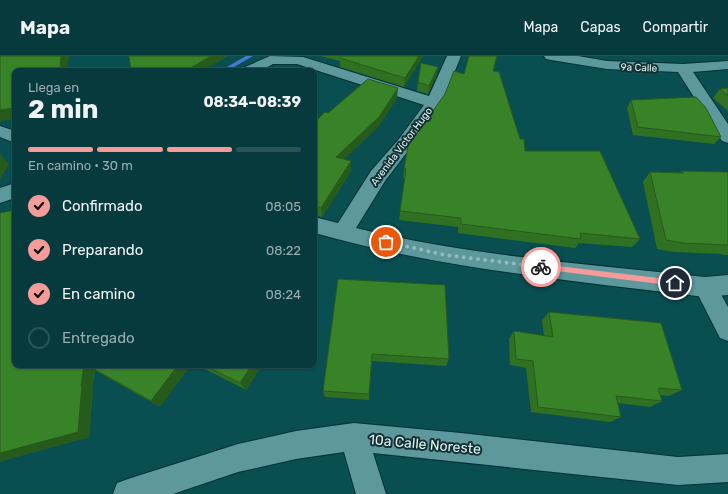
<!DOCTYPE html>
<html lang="es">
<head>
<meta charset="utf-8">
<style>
  :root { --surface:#073a3d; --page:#104144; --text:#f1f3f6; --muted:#98adb0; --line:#285457; --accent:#f59b9a }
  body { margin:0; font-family:Rubik,sans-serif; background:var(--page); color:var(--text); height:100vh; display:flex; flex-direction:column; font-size:15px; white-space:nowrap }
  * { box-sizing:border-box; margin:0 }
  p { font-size:13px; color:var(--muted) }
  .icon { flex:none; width:22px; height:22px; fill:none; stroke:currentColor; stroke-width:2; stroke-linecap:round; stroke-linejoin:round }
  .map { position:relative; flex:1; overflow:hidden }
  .side { position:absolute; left:12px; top:12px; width:305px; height:300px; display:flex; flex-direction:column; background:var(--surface); border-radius:8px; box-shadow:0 1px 3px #0004,0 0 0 1px var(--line) }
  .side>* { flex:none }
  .pin { position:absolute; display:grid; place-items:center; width:34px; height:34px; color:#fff; margin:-17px; border:2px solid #fff; border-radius:50%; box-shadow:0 1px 4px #0007 }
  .courier { position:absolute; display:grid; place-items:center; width:40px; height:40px; margin:-20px; border:3px solid #f59b9a; border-radius:50%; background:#fff; color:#222; box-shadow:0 1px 5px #0007 }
  .head em { font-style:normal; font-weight:700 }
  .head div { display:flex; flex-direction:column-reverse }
  .head { display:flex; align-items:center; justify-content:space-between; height:68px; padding:0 16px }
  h1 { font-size:26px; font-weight:700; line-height:30px }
  .bar { display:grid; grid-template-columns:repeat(4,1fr); gap:6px 4px; align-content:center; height:48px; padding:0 16px }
  .bar i { height:5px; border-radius:3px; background:var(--line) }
  .bar .selected { background:var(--accent) }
  .bar p { grid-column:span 4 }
  ol { padding:0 16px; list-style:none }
  li { display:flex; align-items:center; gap:12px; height:44px }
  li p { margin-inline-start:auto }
  li .icon { padding:4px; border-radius:50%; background:var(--accent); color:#111; stroke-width:4 }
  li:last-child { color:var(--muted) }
  li i { width:22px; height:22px; border:2px solid var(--line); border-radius:50% }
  header { display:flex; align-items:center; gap:24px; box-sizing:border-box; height:56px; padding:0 20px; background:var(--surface); border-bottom:1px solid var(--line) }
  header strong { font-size:19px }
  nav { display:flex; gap:22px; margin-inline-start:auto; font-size:14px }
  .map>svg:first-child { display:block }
</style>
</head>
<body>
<header>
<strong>Mapa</strong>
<nav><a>Mapa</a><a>Capas</a><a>Compartir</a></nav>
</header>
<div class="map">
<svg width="728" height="438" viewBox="0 0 728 438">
  <rect width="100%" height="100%" fill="#094e51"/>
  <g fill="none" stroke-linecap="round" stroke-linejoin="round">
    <!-- stream -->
    <path fill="#467ad2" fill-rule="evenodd" d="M246,0h7l-26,15h-7z"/>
    <defs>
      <path id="minor" d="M270,0l33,1 126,39 18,-40h14l-19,47 -31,44 -26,34 -29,47c114,28 233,36 349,49l23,-2v20l-23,2c-98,-12 -197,-22 -294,-41 -33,-6 -65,-15 -97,-23v-16l24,6 33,-52 28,-32 25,-34 -127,-41h-24l-13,7h-19l2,-3z
        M544,0h34l29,5 76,3 45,-3v8l-35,3 35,52v19l-6,-2 -44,-69 -71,-3 -56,-9 -5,-1z
        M0,70l15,5v12l-15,-6z
        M15,127v15l-15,5v-15z
        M354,367l107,10 217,24 50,-3v28l-50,3 -305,-32 13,41h-30l-12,-42 -48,7 -58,13 -65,22h-60l4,-11 11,-4 110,-35 58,-13z"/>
      <path id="tertiary" d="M705,221l8,3 15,27v34l-8,-3 -26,-51 3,-7z"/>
    </defs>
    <!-- minor casing -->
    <use href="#minor" stroke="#003234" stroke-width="2"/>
    <!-- tertiary casing -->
    <use href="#tertiary" stroke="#003234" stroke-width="2"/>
    <!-- minor -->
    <use href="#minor" fill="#5d989c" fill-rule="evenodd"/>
    <!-- tertiary -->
    <use href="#tertiary" fill="#5d989c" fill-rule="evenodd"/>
  </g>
  <!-- wall -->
  <path fill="#307022" d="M320,0h103l-19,31 -64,-20v-6z
    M438,11l-2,9 -8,18 -11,-3 1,-9z
    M493,15l32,80 115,88 -8,8 -53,-4 -4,5 -117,-15v-6l-59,-7 6,-42h-2l1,-9 60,-95z
    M728,32v23l-15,-13 7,-9z
    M397,42l-19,29 -34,32 7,12 -29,46 -8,-3v-91l14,-10z
    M631,44l90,37 -7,7 -81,-9 -6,-27z
    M682,115l46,1v83h-5l-1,-1 -49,-2 -16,-3 -14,-67 7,-10 31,1z
    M338,223l111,80 -3,7 -74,-5 -3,39 -44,-3 -2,-6z
    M549,256l133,78 -13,6 -9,-1 2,6 -12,6 -32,-4 3,14 -11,5 -79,-10 -5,-44 -16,-3 -1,-26 5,-8 30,5 -2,-16z
    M15,309h80v4l3,-4 62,42 -55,-31 -10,-6 -3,20h1l-4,47 -88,24z
    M197,309h65l-16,25z"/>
  <!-- shaded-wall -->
  <path fill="#275b1c" d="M61,0h8l-2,15h-7z
    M211,0h17l-25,15h-17z
    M419,0h4l-19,31 1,-9z
    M438,11l-2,9 -8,18 1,-8z
    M398,32l-1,10 -19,29 -41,39 -1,-9z
    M15,52v11l-14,2 -1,2v-13z
    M0,98l9,10 -9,16z
    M351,105v10l-29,46 -1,-9z
    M84,309h11l-3,25h1l-4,47 -88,24 -1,3v-11z
    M178,309h13l-31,42 -9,-6z
    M252,309h10l-16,25 -6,-7z"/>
  <!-- building -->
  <path fill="#388228" stroke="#275b1c" d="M0,0h61l-1,15h-45v37l-15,2z
    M129,0h82l-25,15h-55z
    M342,0h77l-14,22 -65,-20z
    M469,0h28l-4,15 6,1 21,67h4l1,12h75l40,88 -60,-6 1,6 -120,-15v-6l-61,-7 6,-42h-2l4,-23 37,-52 9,-23 10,3z
    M421,7l17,4 -9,19 -11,-4z
    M368,23l30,9 -19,29 -43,40 15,4 -30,47 -7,-3v-82l11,-11 3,1z
    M728,32v8l-8,-7z
    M696,41l10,11 15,29 -83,-10 -7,-27z
    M682,115l46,1v73l-45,-2 -17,-3 -16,-68 34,1z
    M15,154v155h69l-3,21 1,-1 -4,47 -78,21v-240z
    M338,223l107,6 4,74 -77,-5 -3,40 -46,-3z
    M549,256l112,11 21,67 -24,-2 4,13 -46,-5 5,21 -83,-10 -5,-46 -17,-2 -2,-28 39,6z
    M98,309h80l-27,36 -57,-32z
    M204,309h48l-12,18z"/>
  <!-- route -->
  <path fill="#f59b9a" d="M541,208l134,16 3,3 -3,3 -134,-17 -3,-2z"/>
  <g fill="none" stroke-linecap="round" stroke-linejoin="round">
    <!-- done -->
    <path stroke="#90bcbe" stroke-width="4" stroke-dasharray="0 7.2" d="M386,186l60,13 95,12"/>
  </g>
  <g text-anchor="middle" stroke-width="4" stroke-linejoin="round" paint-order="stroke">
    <!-- far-street labels -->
    <g font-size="10" fill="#d9f7f8" stroke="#162f31">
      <text transform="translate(639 11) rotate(2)" y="4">9a Calle</text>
      <text transform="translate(401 90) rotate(-53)" y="4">Avenida Víctor Hugo</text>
    </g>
    <!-- near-street labels -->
    <g font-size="14" fill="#d9f7f8" stroke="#162f31">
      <text transform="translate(425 388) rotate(5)" y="5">10a Calle Noreste</text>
    </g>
  </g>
</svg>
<div class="pin" style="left:386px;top:186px;background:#ea580c"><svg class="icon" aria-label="bag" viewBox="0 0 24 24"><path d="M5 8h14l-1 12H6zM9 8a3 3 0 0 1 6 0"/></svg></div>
<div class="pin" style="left:675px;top:227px;background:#1f2937"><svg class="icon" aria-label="home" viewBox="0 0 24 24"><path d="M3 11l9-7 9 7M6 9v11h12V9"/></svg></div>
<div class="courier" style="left:541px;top:211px"><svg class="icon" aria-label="bike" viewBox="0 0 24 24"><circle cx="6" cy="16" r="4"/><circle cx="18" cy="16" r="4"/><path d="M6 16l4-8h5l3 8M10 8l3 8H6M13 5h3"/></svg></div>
<section class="side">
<div class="head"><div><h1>2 min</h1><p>Llega en</p></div><em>08:34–08:39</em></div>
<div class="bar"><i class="selected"></i><i class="selected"></i><i class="selected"></i><i></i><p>En camino · 30 m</p></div>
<ol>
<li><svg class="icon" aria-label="check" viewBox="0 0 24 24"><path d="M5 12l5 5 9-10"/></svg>Confirmado<p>08:05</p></li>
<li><svg class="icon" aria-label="check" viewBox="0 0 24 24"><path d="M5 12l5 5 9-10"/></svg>Preparando<p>08:22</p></li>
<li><svg class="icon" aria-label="check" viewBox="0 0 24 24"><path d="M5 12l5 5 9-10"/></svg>En camino<p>08:24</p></li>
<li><i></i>Entregado</li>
</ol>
</section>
</div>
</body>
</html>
